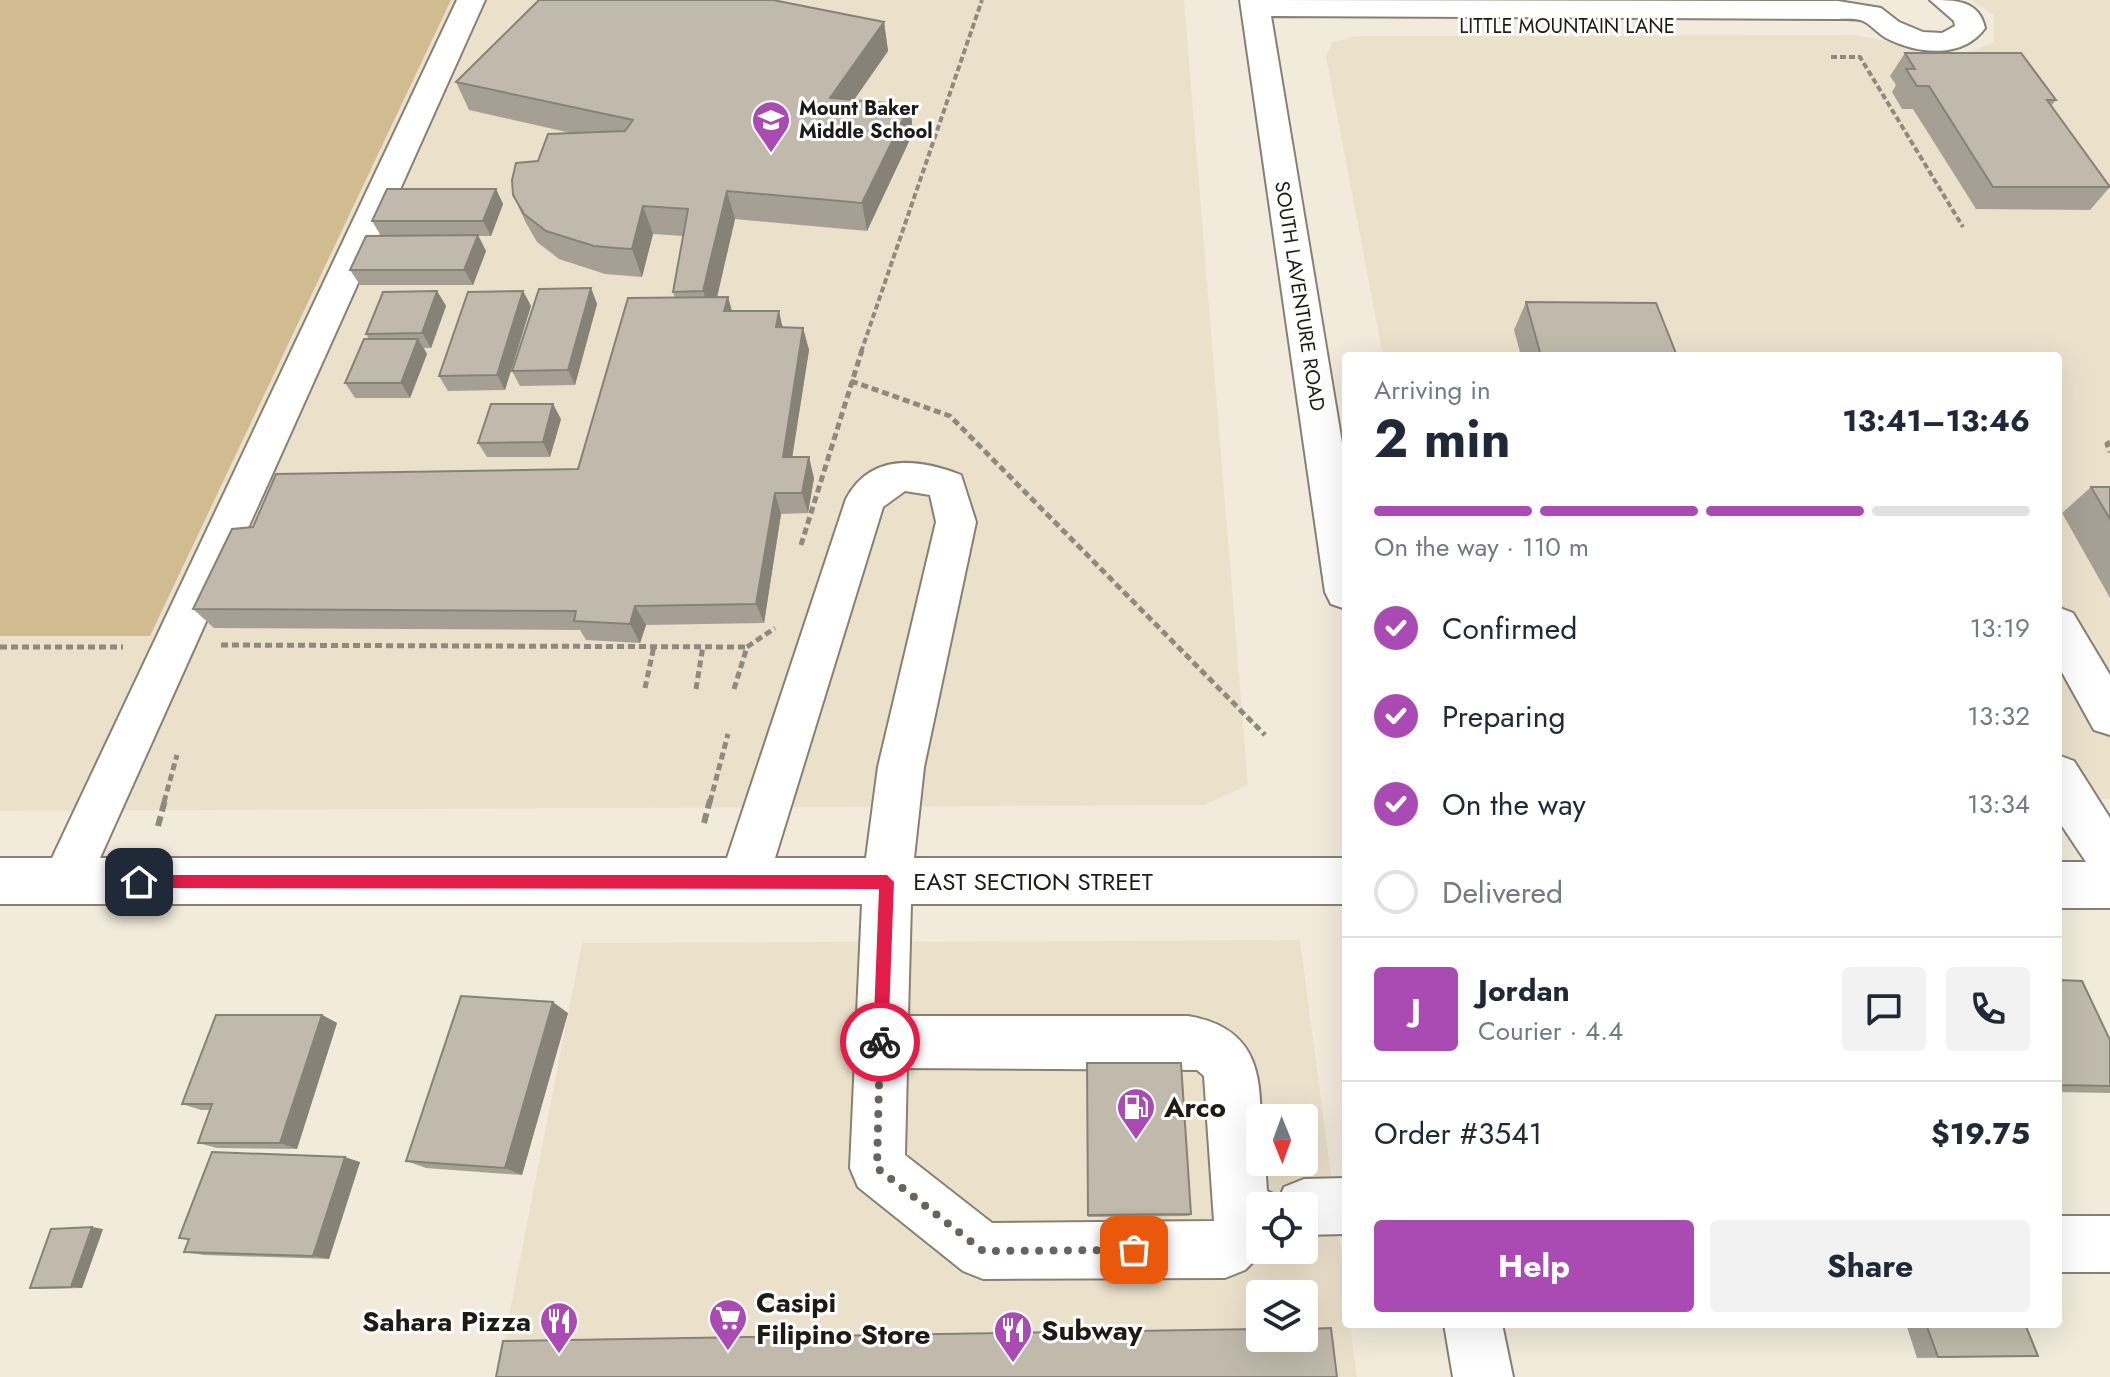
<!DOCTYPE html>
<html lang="en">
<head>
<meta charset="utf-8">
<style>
  :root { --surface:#fff; --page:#f2f2f3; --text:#1f2937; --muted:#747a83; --line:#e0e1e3; --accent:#aa4bb4 }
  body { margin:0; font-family:Jost,sans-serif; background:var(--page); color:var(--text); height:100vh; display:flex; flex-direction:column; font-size:30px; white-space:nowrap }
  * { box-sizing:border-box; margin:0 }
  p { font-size:26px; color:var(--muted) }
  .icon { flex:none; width:44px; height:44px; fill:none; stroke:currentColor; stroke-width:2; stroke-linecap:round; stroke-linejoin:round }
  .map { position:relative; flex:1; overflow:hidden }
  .panel { position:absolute; left:1342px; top:352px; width:720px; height:976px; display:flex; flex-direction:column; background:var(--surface); border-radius:8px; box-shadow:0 8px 32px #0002 }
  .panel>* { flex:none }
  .needle { width:52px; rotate:179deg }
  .buttons { position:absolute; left:1246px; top:1104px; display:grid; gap:16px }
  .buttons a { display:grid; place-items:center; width:72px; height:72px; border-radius:8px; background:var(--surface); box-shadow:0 8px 32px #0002; font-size:40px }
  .pin { position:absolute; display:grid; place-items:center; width:68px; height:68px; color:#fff; margin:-34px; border-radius:16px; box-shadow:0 4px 12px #0006 }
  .courier { position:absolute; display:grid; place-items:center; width:80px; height:80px; margin:-40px; border:6px solid #e11d48; border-radius:50%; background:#fff; color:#222; box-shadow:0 2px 10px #0007 }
  .overview em { font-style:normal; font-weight:700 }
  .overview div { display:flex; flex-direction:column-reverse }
  .overview { display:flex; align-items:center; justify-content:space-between; height:136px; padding:0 32px }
  h1 { font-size:52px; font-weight:700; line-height:60px }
  .bar { display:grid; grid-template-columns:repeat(4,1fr); gap:12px 8px; align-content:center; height:96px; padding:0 32px }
  .bar i { height:10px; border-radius:6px; background:var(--line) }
  .bar .current { background:var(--accent) }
  .bar p { grid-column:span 4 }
  .line { display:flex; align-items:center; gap:20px; padding:0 32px; border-top:2px solid var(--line) }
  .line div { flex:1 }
  .round { display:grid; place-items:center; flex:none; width:84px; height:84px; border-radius:8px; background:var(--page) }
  ol { padding:0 32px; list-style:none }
  li { display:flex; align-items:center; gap:24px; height:88px }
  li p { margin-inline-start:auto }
  li .icon { padding:8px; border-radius:50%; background:var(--accent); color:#fff; stroke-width:4 }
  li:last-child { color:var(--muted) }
  li i { width:44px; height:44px; border:4px solid var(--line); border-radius:50% }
  .button { display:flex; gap:16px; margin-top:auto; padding:16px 32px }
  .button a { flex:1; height:92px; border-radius:8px; background:var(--accent); color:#fff; font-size:32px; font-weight:700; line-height:92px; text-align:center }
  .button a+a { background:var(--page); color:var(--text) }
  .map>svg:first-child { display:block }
</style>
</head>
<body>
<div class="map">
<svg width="2110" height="1377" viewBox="0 0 2110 1377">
  <rect width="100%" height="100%" fill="#f2ebdc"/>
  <!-- built -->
  <path fill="#ebe1cb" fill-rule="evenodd" d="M0,0h1184l64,785 -44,20 -1204,6z
    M1971,0h139v799h-52v-443h-675l-57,-299 7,-15 25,-6 498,-1 102,21 36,-14v-27z
    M1300,940l46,350v34h4l7,53h-860l85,-434zM1260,1118h44v44h-44zM1260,1206h44v44h-44zM1260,1294h44v44h-44z"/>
  <!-- green -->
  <path fill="#d0bc90" d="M0,0h451l-301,636h-150z"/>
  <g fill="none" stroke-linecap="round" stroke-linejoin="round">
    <defs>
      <path id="minor" d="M457,0h28l-385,858h627l119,-359c25,-47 74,-40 115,-24l15,47 -52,245 -10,91h432v46h-435l-3,112h280c84,14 72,80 72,146h5l2,29 13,6 4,-10 20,-8 42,-1v56l-42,1v-29h-44v44h5l-20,20 -20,8 -242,1 -20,-8 -105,-84 -8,-19 12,-264h-862v-46h52zM905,491l25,4 6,27 -58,245 -12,91h-91l108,-351zM907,1068l290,2 7,6 10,145 -222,2 -87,-68z
        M1240,0l598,1 43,7 18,14 24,10 19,1 13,-7 -1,-5 -24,-21c25,0 49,0 55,28 -22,31 -67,26 -97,11 -9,-4 -16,-14 -25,-18 -7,-3 -17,-2 -25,-2l-567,-3 75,451v142l-15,-5 -6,-12z
        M2058,607l15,6 37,62v60l-16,-5 -36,-65z
        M2058,755l16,6 36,57v90h-52v-46h28l-28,-42z
        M2058,1216h52v56h-52z
        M1444,1324h58l11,53h-60z"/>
    </defs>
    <!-- minor casing -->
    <use href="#minor" stroke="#878073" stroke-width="4"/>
    <!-- path-far2 -->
    <path stroke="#8e8a7f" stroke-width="4" stroke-dasharray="6 3" stroke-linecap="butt" d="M1831,57h29l103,170
      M861,352l121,-352"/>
    <!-- path-far1 -->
    <path stroke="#8e8a7f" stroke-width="5" stroke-dasharray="7 4" stroke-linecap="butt" d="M851,381l99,35 315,319
      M2110,442l-3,2 3,8
      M801,545l61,-195
      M221,645l526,2
      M0,647h123
      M645,688l9,-42
      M696,689l7,-43
      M734,689l13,-42 28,-19
      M164,802l13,-47
      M710,802l18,-68"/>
    <!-- path -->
    <path stroke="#8e8a7f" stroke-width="6" stroke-dasharray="10 5" stroke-linecap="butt" d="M704,823l6,-23
      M158,826l7,-26"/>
    <!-- minor -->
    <use href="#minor" fill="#fff" fill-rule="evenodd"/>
  </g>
  <!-- wall -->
  <path fill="#a6a094" d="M787,2l5,2 92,18 4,29 -34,49 56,5 3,28 -46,98 -132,-12 -18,78h11l4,14 51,16 20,1 6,22 -17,107 22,21 -6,35 -27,1 -17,109 -118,2 -6,18 -54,-3 -6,-10 -366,-2 -21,-19 60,-82 325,-58 97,-171 -2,-6 10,-56 -30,-2 -11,43 -37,-3 -46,-15 -22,-17 -11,-19 -13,-28 25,-34 33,-28 -102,-23 -13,-28z
    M1905,53l151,47 -5,6 59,81 -20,23 -114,-1 -63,-100h-11l-10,-17 4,-7 -6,-9z
    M496,189l7,15 -12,32h-13l8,15 -13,34h-113l-10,-15 31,-34 -9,-15z
    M591,288l6,16 -22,81 -55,1 -8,-15z
    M437,291l9,15 -15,42h-7l3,6 -17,44h-55l-10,-15 24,-44 -3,-5z
    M523,291l8,15 -26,84 -57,1 -9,-15z
    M1526,302l151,54h-156l-7,-26z
    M561,419l-11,38h-63l-9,-14z
    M2091,487h19v111l-48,-85z
    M2058,980l52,60v53l-52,-1z
    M568,1013l-46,162 -96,-7 -20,-7z
    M322,1015l15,8 -40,126 -80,-1 -19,-5 12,-33h-9l-19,-6z
    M1087,1063l104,151 -2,2 -101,1z
    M360,1162l-31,97 -125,-4 -20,-3 5,-12 -10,-2z
    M103,1229l-21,59 -40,1 -12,-1z
    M1906,1324h119l13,32 -121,2z"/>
  <!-- shaded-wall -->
  <path fill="#878278" d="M884,22l4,29 -53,76 -5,-29z
    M910,105l3,28 -46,98 -5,-28z
    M496,189l7,15 -12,32 -8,-15z
    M727,191l8,28 -23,100 -9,-28z
    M643,206l10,28 -11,43 -10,-28z
    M478,235l8,16 -13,34 -9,-15z
    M591,288l6,16 -22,81 -7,-15z
    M437,291l9,15 -15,42 -9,-15z
    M523,291l8,15 -26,84 -8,-15z
    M728,297l6,22 -10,-8z
    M779,311l5,22 -8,-6z
    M803,328l6,22 -20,128 -6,-21z
    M418,339l9,15 -17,44 -9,-15z
    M553,404l8,15 -11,38 -7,-15z
    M809,457l5,21 -6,35 -6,-20z
    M775,493l6,21 -17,109 -8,-19z
    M635,606l11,19 -6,18 -10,-19z
    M553,1002l15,11 -46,162 -17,-7z
    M322,1015l15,8 -40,126 -17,-6z
    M345,1157l15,5 -31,97 -16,-3z
    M92,1227l11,2 -21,59 -11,-1z"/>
  <!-- building -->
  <path fill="#c1baac" stroke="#878278" stroke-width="2" d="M539,0h234l111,22 -54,76 80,7 -48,98 -135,-12 -24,100 -30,1 15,-83 -45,-3 -11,43 -16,-1 -22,-2 -48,-15 -22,-17 -11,-19 -1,-15 4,-17 22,-2 10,-27 77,-3 8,-11 -177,-38z
    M1905,53h116l35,47h-9l63,87h-117l-64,-101h-12l-11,-17h9z
    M387,189h109l-13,32h-111z
    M478,235l-14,35h-114l16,-34z
    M591,288l-23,82 -56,1 27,-82z
    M437,291l-15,42 -56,1 17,-42z
    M523,291l-26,84 -58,1 29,-84z
    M728,297l-4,14h55l-3,16 27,1 -20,129h26l-7,36h-27l-19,111 -121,2 -5,18 -56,-3 2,-10 -383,-2 39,-80 21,-2 23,-53 302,-5 50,-171z
    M1526,302l130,1 21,53h-136z
    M364,339h54l-17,44h-56z
    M491,404h62l-10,38 -65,1z
    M2091,487h19v32z
    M2058,980l24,1 28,59v46l-52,-1z
    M461,996l92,6 -48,166 -99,-7z
    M216,1015h106l-42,128h-82l14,-39h-30z
    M1087,1063h94l10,151 -103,1z
    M212,1152l133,5 -32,99 -129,-4 5,-13 -10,-1z
    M92,1227l-21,60 -41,1 21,-59z
    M1926,1324h99l13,32 -100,1z
    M1331,1328l6,49h-841l7,-36 757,-12v9h44v-9z"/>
  <!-- route -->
  <path fill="#e11d48" d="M139,875h748l7,7 -6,160 -8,8 -7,-8 6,-153 -740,-1 -7,-6z"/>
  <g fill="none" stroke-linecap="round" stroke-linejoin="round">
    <!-- done -->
    <path stroke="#68645b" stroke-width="8" stroke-dasharray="0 14.4" d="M880,1042l-3,126 106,83 151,-1"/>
  </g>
  <!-- icons -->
  <defs>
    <symbol id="school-pin" viewBox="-11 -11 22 30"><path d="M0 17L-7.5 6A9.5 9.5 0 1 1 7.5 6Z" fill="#aa4bb4" stroke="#fff"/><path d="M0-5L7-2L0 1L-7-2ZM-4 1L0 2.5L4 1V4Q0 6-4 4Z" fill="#fff"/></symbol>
    <symbol id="fuel-pin" viewBox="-11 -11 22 30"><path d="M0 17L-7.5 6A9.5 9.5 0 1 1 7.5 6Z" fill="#aa4bb4" stroke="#fff"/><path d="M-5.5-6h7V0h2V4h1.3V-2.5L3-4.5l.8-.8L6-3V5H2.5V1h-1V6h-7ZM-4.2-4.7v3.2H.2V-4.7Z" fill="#fff"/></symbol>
    <symbol id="supermarket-pin" viewBox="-11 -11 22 30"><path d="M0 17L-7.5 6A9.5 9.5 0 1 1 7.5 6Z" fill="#aa4bb4" stroke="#fff"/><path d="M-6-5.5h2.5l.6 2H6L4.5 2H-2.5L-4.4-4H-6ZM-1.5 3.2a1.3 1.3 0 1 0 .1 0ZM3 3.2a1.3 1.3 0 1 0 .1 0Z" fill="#fff"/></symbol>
    <symbol id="restaurant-pin" viewBox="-11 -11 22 30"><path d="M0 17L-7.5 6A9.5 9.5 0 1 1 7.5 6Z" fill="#aa4bb4" stroke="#fff"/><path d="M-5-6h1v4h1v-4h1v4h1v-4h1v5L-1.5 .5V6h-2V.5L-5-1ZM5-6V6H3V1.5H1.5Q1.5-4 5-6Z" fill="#fff"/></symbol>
  </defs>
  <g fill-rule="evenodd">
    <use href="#school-pin" x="749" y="98" width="44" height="60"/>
    <use href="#fuel-pin" x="1114" y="1085" width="44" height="60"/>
    <use href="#supermarket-pin" x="706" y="1296" width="44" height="60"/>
    <use href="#restaurant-pin" x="537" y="1299" width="44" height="60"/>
    <use href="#restaurant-pin" x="991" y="1308" width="44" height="60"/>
  </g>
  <g text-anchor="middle" stroke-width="6" stroke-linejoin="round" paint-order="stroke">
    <!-- far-street labels -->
    <g font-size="20" fill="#1d1b16" stroke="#fff">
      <text x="1567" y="33">LITTLE MOUNTAIN LANE</text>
      <text transform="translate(1300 296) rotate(81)" y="7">SOUTH LAVENTURE ROAD</text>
    </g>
    <!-- far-poi labels -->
    <g font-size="20" font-weight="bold" fill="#1d1b16" stroke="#fff" text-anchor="start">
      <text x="799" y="115">Mount Baker<tspan x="799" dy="23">Middle School</tspan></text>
    </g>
    <!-- street labels -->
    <g font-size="24" fill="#1d1b16" stroke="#fff">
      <text x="1033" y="890">EAST SECTION STREET</text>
    </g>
    <!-- near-poi labels -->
    <g font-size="28" font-weight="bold" fill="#1d1b16" stroke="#fff" text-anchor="start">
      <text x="1164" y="1117">Arco</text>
      <text x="756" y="1312">Casipi<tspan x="756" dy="32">Filipino Store</tspan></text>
      <text x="531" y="1331" text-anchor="end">Sahara Pizza</text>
      <text x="1041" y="1340">Subway</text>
    </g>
  </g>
</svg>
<div class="buttons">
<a><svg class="needle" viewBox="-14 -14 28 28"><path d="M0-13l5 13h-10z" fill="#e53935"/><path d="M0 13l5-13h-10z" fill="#747a83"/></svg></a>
<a><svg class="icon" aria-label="locate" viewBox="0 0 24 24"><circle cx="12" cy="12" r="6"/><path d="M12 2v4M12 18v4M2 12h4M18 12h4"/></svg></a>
<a><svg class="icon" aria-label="layers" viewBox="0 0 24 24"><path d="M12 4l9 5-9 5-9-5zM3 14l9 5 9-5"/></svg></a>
</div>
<div class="pin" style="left:1134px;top:1250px;background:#ea580c"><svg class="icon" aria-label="bag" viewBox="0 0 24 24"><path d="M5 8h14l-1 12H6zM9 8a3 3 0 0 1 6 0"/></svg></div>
<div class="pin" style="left:139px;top:882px;background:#1f2937"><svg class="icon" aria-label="home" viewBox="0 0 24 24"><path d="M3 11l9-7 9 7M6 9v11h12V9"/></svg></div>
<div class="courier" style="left:880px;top:1042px"><svg class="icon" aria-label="bike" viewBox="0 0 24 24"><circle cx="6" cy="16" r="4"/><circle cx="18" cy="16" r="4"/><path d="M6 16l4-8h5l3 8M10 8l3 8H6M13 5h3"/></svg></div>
<section class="panel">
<div class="overview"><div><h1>2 min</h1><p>Arriving in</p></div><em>13:41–13:46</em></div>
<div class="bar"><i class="current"></i><i class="current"></i><i class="current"></i><i></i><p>On the way · 110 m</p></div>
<ol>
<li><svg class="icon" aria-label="check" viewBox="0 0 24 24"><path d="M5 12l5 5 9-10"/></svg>Confirmed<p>13:19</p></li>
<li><svg class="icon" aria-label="check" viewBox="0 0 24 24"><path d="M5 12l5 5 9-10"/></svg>Preparing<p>13:32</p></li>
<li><svg class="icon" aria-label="check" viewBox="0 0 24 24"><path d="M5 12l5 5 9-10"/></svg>On the way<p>13:34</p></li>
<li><i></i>Delivered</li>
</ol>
<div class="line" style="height:144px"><b class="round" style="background:var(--accent);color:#fff">J</b><div><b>Jordan</b><p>Courier · 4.4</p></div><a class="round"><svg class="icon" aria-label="chat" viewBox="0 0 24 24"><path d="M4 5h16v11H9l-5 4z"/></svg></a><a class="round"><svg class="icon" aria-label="phone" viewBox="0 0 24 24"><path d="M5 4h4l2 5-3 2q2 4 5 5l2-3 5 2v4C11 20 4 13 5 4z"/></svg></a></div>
<div class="line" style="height:104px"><div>Order #3541</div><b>$19.75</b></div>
<div class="button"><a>Help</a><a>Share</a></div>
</section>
</div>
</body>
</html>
